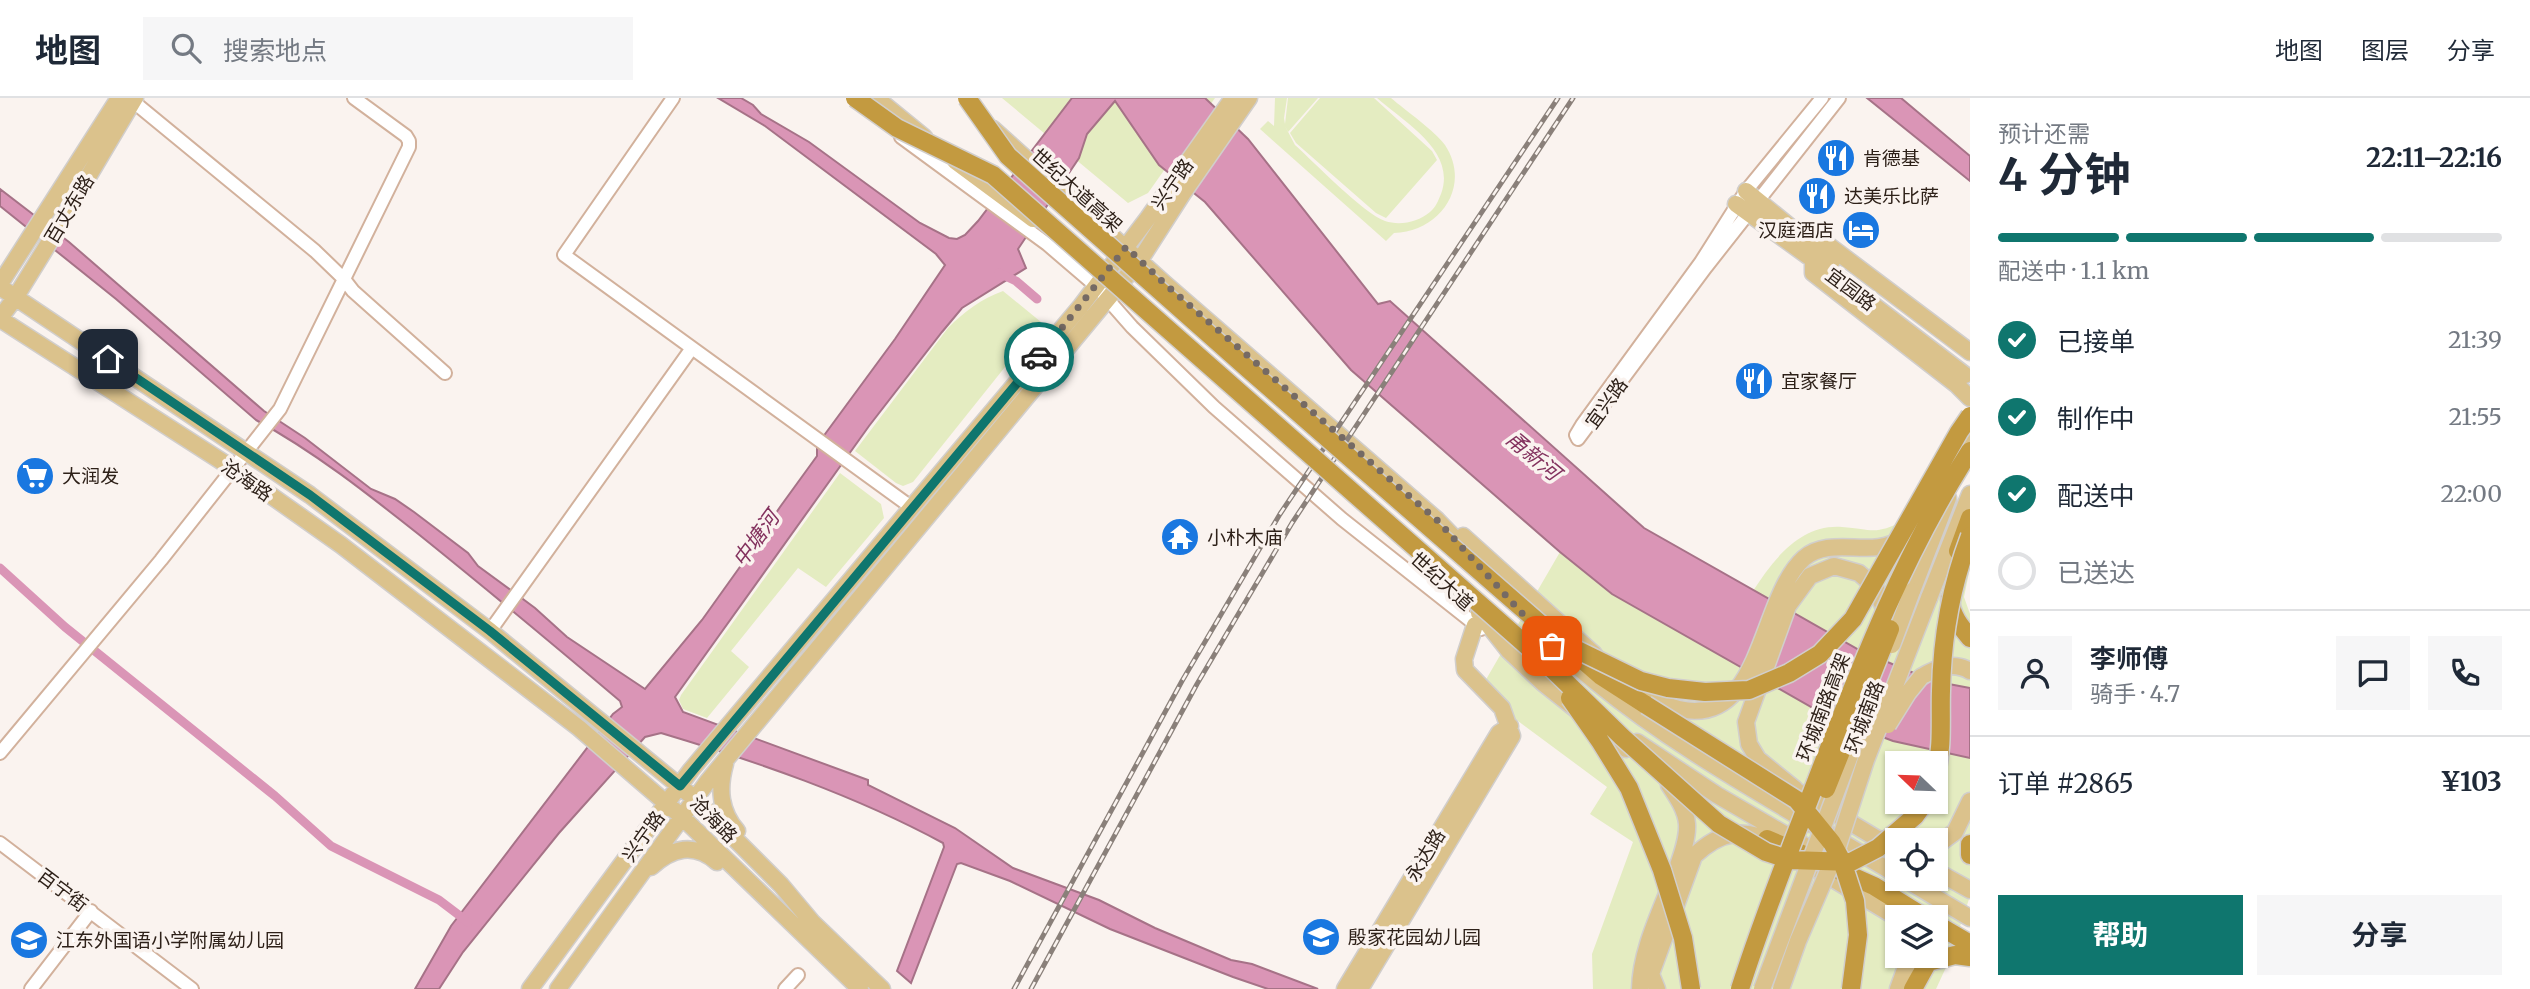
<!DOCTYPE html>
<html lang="zh">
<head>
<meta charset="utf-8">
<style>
  :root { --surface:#fff; --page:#f6f6f7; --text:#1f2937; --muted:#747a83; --line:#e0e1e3; --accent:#0f766e }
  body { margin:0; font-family:Merriweather,"Noto Sans SC",serif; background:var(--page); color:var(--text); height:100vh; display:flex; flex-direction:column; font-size:26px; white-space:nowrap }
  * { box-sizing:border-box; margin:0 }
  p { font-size:23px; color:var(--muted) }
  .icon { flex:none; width:38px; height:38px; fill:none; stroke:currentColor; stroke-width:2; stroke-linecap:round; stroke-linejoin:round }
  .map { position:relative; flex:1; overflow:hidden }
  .side { display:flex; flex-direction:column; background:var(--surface); width:560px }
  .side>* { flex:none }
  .needle { width:46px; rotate:293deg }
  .tools { position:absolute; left:1885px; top:653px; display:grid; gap:14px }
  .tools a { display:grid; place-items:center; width:63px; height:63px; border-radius:0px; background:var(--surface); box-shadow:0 2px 5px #0004; font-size:35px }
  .pin { position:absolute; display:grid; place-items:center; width:60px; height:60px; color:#fff; margin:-30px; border-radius:14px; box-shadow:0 4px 10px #0006 }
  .courier { position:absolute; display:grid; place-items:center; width:70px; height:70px; margin:-35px; border:5px solid #0f766e; border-radius:50%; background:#fff; color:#222; box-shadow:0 2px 9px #0007 }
  .headline em { font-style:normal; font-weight:700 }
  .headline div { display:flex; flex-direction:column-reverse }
  .headline { display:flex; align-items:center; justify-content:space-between; height:119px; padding:0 28px }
  h1 { font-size:46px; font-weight:700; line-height:52px }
  .bar { display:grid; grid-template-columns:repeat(4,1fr); gap:10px 7px; align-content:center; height:84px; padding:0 28px }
  .bar i { height:9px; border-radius:5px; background:var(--line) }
  .bar .active { background:var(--accent) }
  .bar p { grid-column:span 4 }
  .line { display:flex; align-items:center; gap:18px; padding:0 28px; border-top:2px solid var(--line) }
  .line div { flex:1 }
  .round { display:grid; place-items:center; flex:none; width:74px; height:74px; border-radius:0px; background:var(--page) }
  ol { padding:0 28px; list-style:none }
  li { display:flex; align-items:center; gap:21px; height:77px }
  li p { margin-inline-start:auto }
  li .icon { padding:7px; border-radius:50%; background:var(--accent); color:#fff; stroke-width:4 }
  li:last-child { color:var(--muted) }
  li i { width:38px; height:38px; border:4px solid var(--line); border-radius:50% }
  .cta { display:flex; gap:14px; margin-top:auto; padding:14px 28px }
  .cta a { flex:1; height:80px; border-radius:0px; background:var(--accent); color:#fff; font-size:28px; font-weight:700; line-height:80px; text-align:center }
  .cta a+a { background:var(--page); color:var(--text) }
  header { display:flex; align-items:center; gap:42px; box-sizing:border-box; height:98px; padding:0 35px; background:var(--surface); border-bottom:2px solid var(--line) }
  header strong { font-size:33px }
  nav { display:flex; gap:38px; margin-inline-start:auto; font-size:24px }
  .search { width:490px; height:63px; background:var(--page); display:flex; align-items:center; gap:18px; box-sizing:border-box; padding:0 24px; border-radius:0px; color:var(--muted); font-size:26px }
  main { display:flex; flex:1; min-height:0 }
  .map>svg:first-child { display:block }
</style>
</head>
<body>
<header>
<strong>地图</strong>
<div class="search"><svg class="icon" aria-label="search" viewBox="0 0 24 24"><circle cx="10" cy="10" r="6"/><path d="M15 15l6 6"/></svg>搜索地点</div>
<nav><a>地图</a><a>图层</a><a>分享</a></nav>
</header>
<main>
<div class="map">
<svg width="1970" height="891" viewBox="0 0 1970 891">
  <rect width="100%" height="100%" fill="#faf3ef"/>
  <!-- green -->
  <path fill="#e4ecc1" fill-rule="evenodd" d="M1002,0h213l-67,95 -20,10z
    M1275,0h12l-3,20 1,6 3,-26h30l-30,34 -3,-6 10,19c19,17 68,68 90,76 15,5 33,1 45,-9 6,-5 8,-11 11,-18 16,-43 -37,-72 -64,-96h14c14,12 44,33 54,47 27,41 -5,87 -51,88l-8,8 -126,-112 8,-8 6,5z
    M1320,0h54l58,53 5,9 -51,58 -10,-5 -80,-70 -6,-10z
    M1003,193l38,31 -128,160 -10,4 -7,-3 -41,-32 93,-123c17,-17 33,-29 55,-37z
    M840,375l41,31 3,14 -58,69 -28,-19 -67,83 18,16 -42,51 -24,-9 -4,-9 2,-5z
    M1905,422l65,27v21l-6,29 6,17v74l-37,-7 -72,-30 -108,-60c20,-31 47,-67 89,-64 31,2 32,9 63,-7z
    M1560,454l52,42 215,122 66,25 77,17v138l-22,67 -12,26h-343l-1,-35 41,-112 -43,-28 17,-27 -93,-69 -30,-35zM1897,665h39v39h-39zM1897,742h39v38h-39zM1897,819h39v39h-39z"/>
  <!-- water -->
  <path fill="#da95b6" stroke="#a67287" stroke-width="2" d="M718,0h23l12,7 8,9 48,28 111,81 29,15 8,1 8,-4 13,-14 94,-123h133l43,41 130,165 12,-3 254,227 217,123 72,30 37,7v70l-77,-17 -66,-25 -215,-122 -52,-42 -209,-182 -146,-168 -46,-37 -44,-64 -28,33 -8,24 -61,91 8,19 -64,40 -20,24 -73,94 -194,271 8,15 185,68v5l87,43 58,40 86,32 56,28 76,32 21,4 66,25h-50l-35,-12 -123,-48 -100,-48 -49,-18 -4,1 -46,119 -14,-12 47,-124 -1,-4c-89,-48 -185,-81 -282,-110l-16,4 -86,96 -96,119 -24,37h-24l36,-63 162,-212 9,-7 -2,-6c-65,-55 -131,-110 -198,-164 -53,-42 -107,-85 -166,-117l-140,-121 -116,-93v-17l69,53 195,169 41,27 66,51 24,10 19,13 54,41 10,13 57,42 32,29 78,52 57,-69 40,-56 38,-57 37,-51v-11l78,-106 50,-74 -9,-11 -171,-128z
    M1867,0h34l69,58v25z"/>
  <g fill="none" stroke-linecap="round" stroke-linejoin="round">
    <!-- canal -->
    <path stroke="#da95b6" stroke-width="9" d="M999,175l17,8 21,18
      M0,470l65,59 210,169 56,50 108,54 29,22"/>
    <defs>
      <path id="minor" d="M129,0l186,153 28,27 10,13 92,82
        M673,0l-109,157 347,252
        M1822,0l-76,93 -45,71 -119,163 -6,10 2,4 128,-172 133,-169
        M901,39l146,107 49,42 36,41 82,80 128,112 139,110
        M490,533l202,-283
        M0,655l161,-193 119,-151 129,-262v-6l-3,-5 -52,-38
        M0,745l192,146
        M31,891l60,-78
        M785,891l13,-14"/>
      <path id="major" d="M876,0l48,39
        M993,31l171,154 273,237 28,29
        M955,63l78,58
        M1746,93l86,70
        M1736,106l90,65 139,106
        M1823,148l5,-1 142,107
        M1813,162v13l144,112 13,13
        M0,186l119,-186
        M0,189l310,208 180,136 204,167 87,87 31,37 70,67
        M0,220l15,-20 29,-47 91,-153
        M0,221l232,149 109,77 238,183 102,88 179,173
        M1954,367l16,-31
        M1463,438l131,118
        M1912,493l36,-93
        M1929,500l41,-104
        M1479,515l30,38 34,32 83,66
        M1536,530c18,21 39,37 60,54 67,55 141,98 215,142
        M1921,579c15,-9 32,-16 49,-6
        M1640,594c12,6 26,14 39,17 84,19 80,-111 125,-151 27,-23 69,1 97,-19
        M1637,644l80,53 88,51
        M725,666c-7,25 -5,47 12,67
        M1795,691l-37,-30 -9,-15 -3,-22 42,-116 22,-30 24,-10 25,7 16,14 8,19
        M1801,695l75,45 21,8
        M1830,737l67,40
        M1936,748l19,-14 15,-31
        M1800,761l91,55
        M651,769c21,-19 43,-25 66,-5
        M1936,773l34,19
        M1903,780l67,40
        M530,891l161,-219 390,-464 67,-88 85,-120
        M558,891l150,-208 432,-521 43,-67 66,-95
        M1345,891l154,-256 11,-7
        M1360,891l152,-253 -10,-28 -37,-38 -1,-11 11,-34
        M1640,891c1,-41 22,-80 36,-118 5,-14 12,-32 11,-47 -1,-14 -10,-27 -18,-39
        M1657,891l-6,-15 43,-118c26,-25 52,-30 84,-11
        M1898,891l9,-25v-8"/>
      <path id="highway" d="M1958,453l12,-33
        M1950,501c1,16 10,27 20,39
        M1570,551l31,27 45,29
        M1767,741l35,15
        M1970,746v11
        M1838,772l36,16 50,31
        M1936,826l34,20
        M1913,891l15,-27 27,-7 15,2"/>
    </defs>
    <!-- minor casing -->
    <use href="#minor" stroke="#d2b19c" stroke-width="16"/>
    <!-- major casing -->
    <use href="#major" stroke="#d1cecc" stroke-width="19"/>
    <!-- highway casing -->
    <use href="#highway" stroke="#d1cecc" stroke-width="21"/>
    <!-- minor -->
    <use href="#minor" stroke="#fff" stroke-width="12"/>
    <!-- major -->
    <use href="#major" stroke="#dbc28c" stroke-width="16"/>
    <!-- highway -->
    <use href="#highway" stroke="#c39a40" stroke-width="18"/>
    <defs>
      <path id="rail" d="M1014,891l168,-308 98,-167 278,-416
        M1031,891l166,-305 95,-161 281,-425"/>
    </defs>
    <!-- rail casing -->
    <use href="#rail" stroke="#8a807a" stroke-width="5"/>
    <!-- rail -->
    <use href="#rail" stroke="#faf3ef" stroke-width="2.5" stroke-dasharray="8" stroke-linecap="butt"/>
    <defs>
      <path id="major-bridge" d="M1892,547l20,-54
        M1888,627l20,-32 13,-16
        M1762,891l113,-300
        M1781,891l17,-48 37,-86 31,-95 63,-162"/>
      <path id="highway-bridge" d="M855,0l42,30 96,47 551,486 78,76 97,87 47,28 25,8 60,2 27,-14 37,-32 10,-14
        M967,0l41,58 239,212 314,274 80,39 27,7 37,4 44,-2 40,-17 31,-19 33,-35 106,-187 11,-16
        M1570,600l30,43 29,47 33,82 21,68 8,51
        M1646,607l151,95 35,43 10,18 13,40 3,34 -7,54
        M1936,674c7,-26 4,-54 5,-81 1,-54 10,-105 29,-155
        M1826,691l64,-160
        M1740,891c23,-73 52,-144 79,-215 43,-112 86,-222 151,-323"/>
    </defs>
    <!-- major-bridge casing -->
    <use href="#major-bridge" stroke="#d1cecc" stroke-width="19" stroke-linecap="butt"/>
    <!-- highway-bridge casing -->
    <use href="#highway-bridge" stroke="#d1cecc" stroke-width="21" stroke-linecap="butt"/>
    <!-- major-bridge -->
    <use href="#major-bridge" stroke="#dbc28c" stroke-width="16"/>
    <!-- highway-bridge -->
    <use href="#highway-bridge" stroke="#c39a40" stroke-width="18"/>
  </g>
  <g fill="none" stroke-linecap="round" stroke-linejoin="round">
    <!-- done -->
    <path stroke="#756a64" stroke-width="7" stroke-dasharray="0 12.6" d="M1039,259l87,-110 38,36 273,237 115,126"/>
    <!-- route -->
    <path stroke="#0f766e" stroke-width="9" d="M108,261l202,136 180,136 190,155 359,-429"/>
  </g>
  <!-- icons -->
  <defs>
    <symbol id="restaurant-disc" viewBox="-11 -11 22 22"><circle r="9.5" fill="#1977e0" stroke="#faf3ef"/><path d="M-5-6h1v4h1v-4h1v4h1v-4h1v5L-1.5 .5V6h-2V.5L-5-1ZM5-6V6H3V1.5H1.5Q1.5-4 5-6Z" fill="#fff"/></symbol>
    <symbol id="hotel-disc" viewBox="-11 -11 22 22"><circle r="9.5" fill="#1977e0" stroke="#faf3ef"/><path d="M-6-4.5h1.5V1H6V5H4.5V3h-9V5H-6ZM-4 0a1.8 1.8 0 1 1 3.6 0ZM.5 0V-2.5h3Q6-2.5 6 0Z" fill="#fff"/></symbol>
    <symbol id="supermarket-disc" viewBox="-11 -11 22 22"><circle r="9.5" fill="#1977e0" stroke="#faf3ef"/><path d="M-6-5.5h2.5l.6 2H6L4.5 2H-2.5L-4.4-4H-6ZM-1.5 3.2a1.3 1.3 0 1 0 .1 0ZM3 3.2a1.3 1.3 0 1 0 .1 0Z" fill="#fff"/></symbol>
    <symbol id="temple-disc" viewBox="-11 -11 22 22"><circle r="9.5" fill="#1977e0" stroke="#faf3ef"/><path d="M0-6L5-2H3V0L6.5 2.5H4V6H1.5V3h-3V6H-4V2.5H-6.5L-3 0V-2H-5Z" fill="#fff"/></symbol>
    <symbol id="school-disc" viewBox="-11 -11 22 22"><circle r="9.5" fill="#1977e0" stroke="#faf3ef"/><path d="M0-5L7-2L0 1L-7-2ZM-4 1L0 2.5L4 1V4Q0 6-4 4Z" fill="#fff"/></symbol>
  </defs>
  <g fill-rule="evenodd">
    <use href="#restaurant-disc" x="1814" y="38" width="44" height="44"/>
    <use href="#restaurant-disc" x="1795" y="76" width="44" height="44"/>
    <use href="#hotel-disc" x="1839" y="110" width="44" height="44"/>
    <use href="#restaurant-disc" x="1732" y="261" width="44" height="44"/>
    <use href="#supermarket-disc" x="13" y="356" width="44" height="44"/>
    <use href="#temple-disc" x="1158" y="417" width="44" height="44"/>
    <use href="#school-disc" x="1299" y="817" width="44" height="44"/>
    <use href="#school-disc" x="7" y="820" width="44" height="44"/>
  </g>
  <g text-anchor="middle" stroke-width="7" stroke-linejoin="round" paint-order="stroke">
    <!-- poi labels -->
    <g font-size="19" fill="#2e2119" stroke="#faf3ef" text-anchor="start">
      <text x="1863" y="67">肯德基</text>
      <text x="1844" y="105">达美乐比萨</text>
      <text x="1834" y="139" text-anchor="end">汉庭酒店</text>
      <text x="1781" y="290">宜家餐厅</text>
      <text x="62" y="385">大润发</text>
      <text x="1207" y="446">小朴木庙</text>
      <text x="1348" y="846">殷家花园幼儿园</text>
      <text x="56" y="849">江东外国语小学附属幼儿园</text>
    </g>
    <!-- street labels -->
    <g font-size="19" fill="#2e2119" stroke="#faf3ef">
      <text transform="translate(1172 86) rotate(-55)" y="7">兴宁路</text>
      <text transform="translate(1077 92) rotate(42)" y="7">世纪大道高架</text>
      <text transform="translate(69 111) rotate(-59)" y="7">百丈东路</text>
      <text transform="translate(1851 191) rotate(37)" y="7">宜园路</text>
      <text transform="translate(1606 305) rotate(-54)" y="7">宜兴路</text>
      <text transform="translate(247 382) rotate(35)" y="7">沧海路</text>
      <text transform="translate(1442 483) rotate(42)" y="7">世纪大道</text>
      <text transform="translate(1823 609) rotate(-69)" y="7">环城南路高架</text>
      <text transform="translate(1864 619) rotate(-69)" y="7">环城南路</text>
      <text transform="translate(714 721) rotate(45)" y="7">沧海路</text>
      <text transform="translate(643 738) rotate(-54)" y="7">兴宁路</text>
      <text transform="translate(1425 757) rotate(-59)" y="7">永达路</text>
      <text transform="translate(63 792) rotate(37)" y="7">百宁街</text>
    </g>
    <!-- water labels -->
    <g font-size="21" font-style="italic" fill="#83325e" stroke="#faf3ef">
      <text transform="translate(1533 358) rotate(40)" y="7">甬新河</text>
      <text transform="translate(756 441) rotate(-54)" y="7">中塘河</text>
    </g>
  </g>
</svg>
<div class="tools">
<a><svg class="needle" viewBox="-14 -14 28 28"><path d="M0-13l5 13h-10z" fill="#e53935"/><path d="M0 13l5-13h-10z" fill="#747a83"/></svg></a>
<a><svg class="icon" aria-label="locate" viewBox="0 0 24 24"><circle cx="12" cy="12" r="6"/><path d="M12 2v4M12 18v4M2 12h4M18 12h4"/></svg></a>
<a><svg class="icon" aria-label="layers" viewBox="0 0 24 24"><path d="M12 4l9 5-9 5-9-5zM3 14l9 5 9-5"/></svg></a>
</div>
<div class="pin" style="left:1552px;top:548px;background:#ea580c"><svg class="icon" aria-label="bag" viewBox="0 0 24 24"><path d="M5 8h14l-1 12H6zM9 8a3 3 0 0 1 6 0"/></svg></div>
<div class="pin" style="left:108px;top:261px;background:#1f2937"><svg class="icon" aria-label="home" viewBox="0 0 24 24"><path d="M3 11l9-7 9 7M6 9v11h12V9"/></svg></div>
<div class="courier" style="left:1039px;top:259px"><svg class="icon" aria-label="car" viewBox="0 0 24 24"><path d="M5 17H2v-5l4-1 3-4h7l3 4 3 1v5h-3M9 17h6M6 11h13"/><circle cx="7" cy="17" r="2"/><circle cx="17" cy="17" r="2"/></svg></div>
</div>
<section class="side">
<div class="headline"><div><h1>4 分钟</h1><p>预计还需</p></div><em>22:11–22:16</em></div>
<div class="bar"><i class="active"></i><i class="active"></i><i class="active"></i><i></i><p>配送中 · 1.1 km</p></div>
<ol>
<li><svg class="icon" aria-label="check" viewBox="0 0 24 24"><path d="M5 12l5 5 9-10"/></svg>已接单<p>21:39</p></li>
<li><svg class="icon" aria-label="check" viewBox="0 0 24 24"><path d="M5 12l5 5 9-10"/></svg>制作中<p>21:55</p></li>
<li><svg class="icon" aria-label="check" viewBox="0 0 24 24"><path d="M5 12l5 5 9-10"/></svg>配送中<p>22:00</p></li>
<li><i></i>已送达</li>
</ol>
<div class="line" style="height:126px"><a class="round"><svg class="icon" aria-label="person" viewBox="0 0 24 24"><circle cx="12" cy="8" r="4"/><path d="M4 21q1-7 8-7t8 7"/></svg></a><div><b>李师傅</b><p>骑手 · 4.7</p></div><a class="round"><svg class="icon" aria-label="chat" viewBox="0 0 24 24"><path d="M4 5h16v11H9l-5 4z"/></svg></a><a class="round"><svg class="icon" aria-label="phone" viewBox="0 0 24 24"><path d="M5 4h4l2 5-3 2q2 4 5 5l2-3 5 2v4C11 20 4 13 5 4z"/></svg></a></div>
<div class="line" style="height:91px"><div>订单 #2865</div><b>¥103</b></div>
<div class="cta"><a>帮助</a><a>分享</a></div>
</section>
</main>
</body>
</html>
